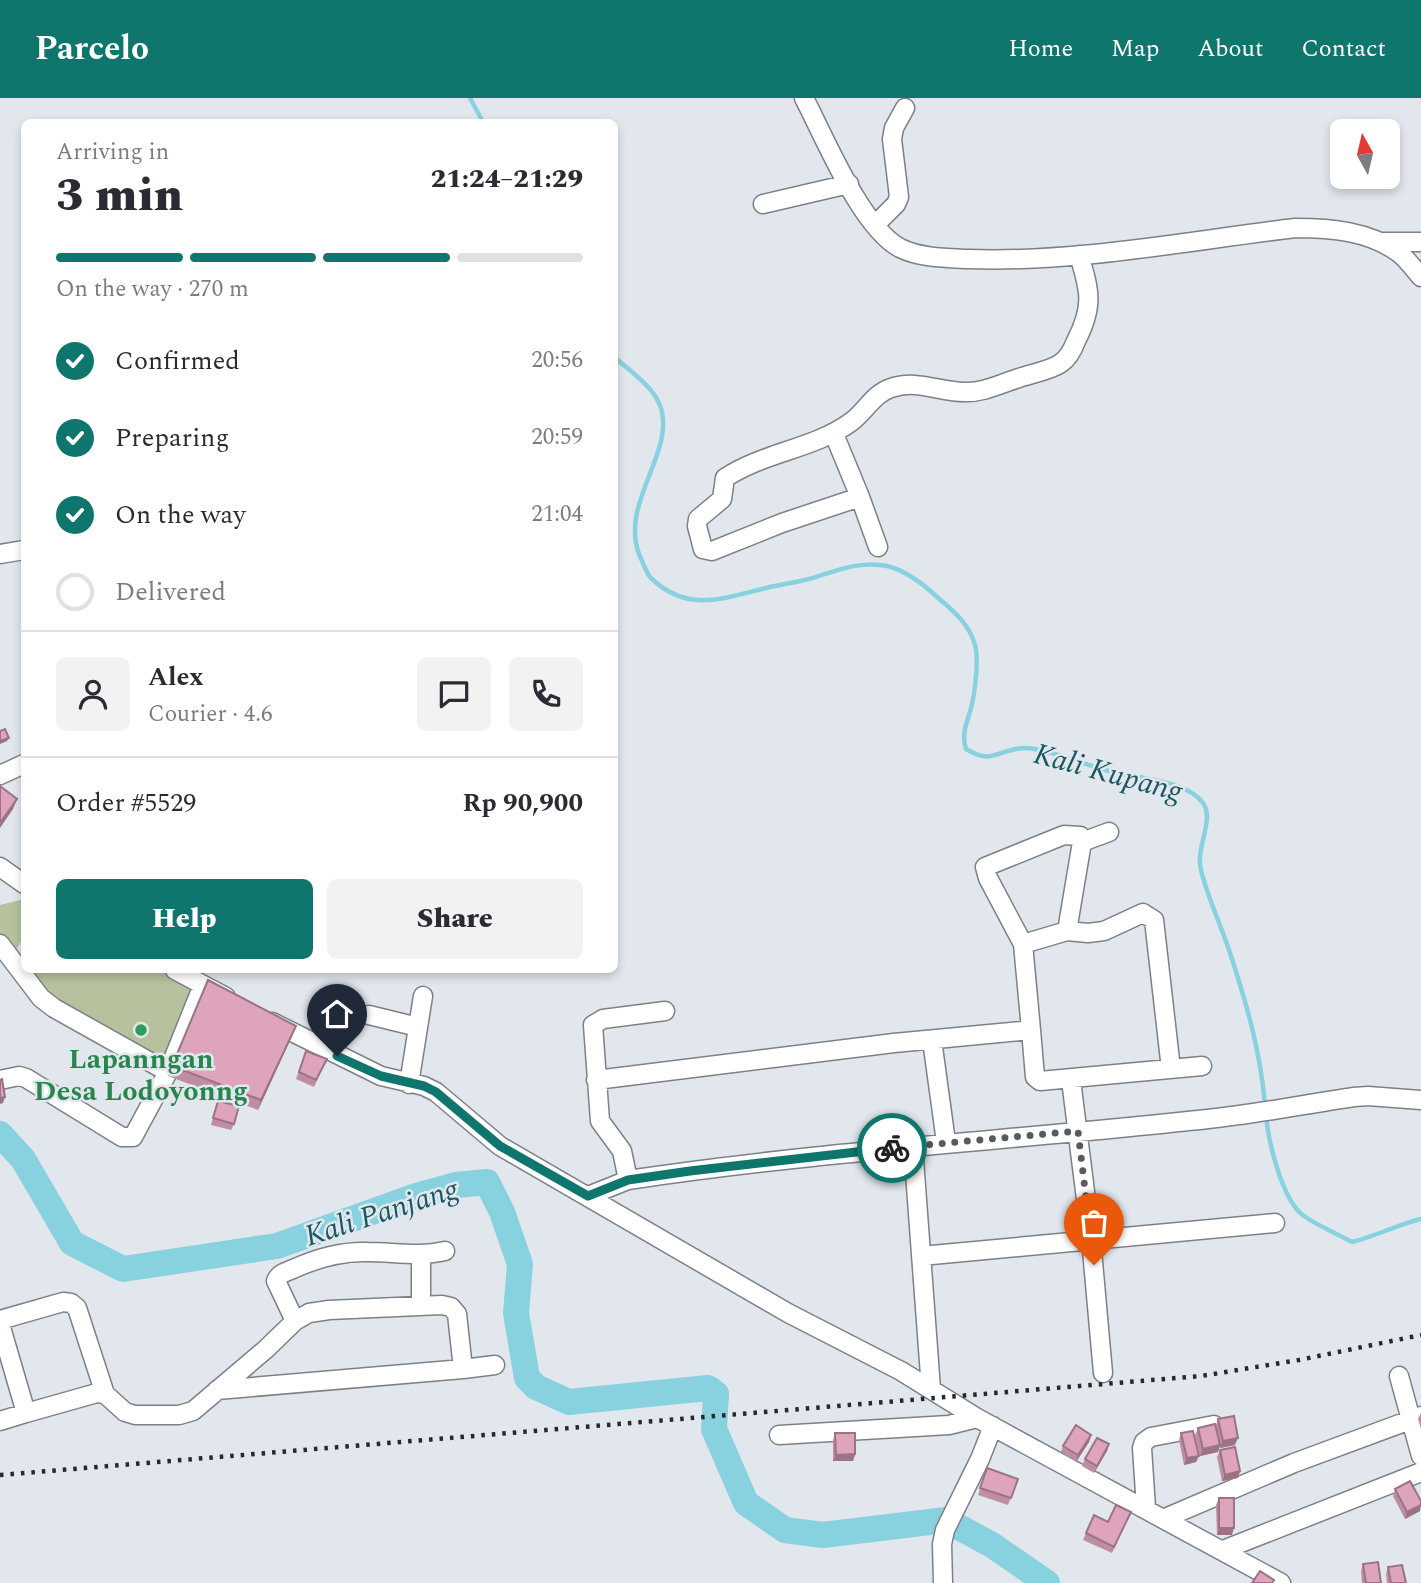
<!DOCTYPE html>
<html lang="en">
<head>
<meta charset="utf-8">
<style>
  :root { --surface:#fff; --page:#f2f2f3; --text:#2b2b33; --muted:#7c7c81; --line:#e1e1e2; --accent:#0f766e }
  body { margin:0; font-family:Spectral,serif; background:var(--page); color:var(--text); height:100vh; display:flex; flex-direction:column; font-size:26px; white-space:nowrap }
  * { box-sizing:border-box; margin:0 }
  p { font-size:23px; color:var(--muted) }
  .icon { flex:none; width:38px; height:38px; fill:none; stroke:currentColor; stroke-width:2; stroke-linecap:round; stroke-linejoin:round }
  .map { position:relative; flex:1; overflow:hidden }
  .panel { position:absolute; left:21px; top:21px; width:597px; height:854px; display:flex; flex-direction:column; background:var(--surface); border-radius:10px; box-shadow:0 4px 10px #0003 }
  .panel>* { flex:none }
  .needle { width:46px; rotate:352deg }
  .fabs { position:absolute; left:1330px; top:21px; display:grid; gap:14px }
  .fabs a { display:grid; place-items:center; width:70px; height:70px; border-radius:10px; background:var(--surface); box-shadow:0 4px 10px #0003; font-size:35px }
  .pin { position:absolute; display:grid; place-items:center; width:60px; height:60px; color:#fff; margin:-72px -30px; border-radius:50% 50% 50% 0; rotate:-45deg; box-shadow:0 0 7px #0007 }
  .pin .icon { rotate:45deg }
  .courier { position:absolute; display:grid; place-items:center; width:70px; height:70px; margin:-35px; border:5px solid #0f766e; border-radius:50%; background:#fff; color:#222; box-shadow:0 2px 9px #0007 }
  .head em { font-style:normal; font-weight:800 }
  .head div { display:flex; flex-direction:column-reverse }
  .head { display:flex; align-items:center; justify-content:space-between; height:119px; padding:0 35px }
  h1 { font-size:46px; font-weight:800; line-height:52px }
  .bar { display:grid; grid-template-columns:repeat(4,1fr); gap:10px 7px; align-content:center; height:84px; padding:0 35px }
  .bar i { height:9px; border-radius:5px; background:var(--line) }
  .bar .selected { background:var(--accent) }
  .bar p { grid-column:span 4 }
  .line { display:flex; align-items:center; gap:18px; padding:0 35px; border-top:2px solid var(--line) }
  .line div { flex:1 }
  .round { display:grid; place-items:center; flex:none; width:74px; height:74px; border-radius:10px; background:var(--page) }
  ol { padding:0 35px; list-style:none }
  li { display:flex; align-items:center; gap:21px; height:77px }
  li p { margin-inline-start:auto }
  li .icon { padding:7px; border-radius:50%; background:var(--accent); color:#fff; stroke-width:4 }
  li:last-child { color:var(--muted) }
  li i { width:38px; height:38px; border:4px solid var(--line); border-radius:50% }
  .button { display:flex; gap:14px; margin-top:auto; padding:14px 35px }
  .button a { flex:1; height:80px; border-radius:10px; background:var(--accent); color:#fff; font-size:28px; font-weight:800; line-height:80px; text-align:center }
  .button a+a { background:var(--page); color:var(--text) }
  header { display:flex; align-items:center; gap:42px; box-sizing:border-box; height:98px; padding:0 35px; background:var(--accent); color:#fff }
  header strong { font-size:33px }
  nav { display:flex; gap:38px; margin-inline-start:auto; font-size:24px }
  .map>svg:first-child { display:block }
</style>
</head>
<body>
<header>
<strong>Parcelo</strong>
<nav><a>Home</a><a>Map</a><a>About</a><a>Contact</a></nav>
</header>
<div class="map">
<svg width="1421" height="1485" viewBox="0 0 1421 1485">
  <rect width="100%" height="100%" fill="#e1e7ed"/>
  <!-- green -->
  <path fill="#b5c29d" d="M24,801v38l-11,18 -13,-18v-32z
    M24,859v13h135l34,17 -30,78 -117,-70 -26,-29z"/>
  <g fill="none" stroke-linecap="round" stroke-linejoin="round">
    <!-- stream -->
    <path stroke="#88d1df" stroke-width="4.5" d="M470,0l13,24
      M614,259c15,13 37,28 45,46 21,48 -45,102 -17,158 3,6 5,14 10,18 35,33 69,20 110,10 15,-4 31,-6 47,-10 25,-7 50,-19 78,-13 17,4 36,18 49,30 16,14 33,27 39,49 4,14 0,48 -4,63 -4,15 -10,26 -5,41 24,14 26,5 50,0 14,-3 28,2 42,6 16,5 33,11 51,16 25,7 78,9 94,32 12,17 -8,45 -2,67 7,29 21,57 30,86 16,49 30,98 34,150
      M1266,1017c2,25 16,86 38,101 14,10 32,17 48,26 24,-6 45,-17 69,-23"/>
    <!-- river -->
    <path stroke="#88d1df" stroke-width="26" d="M0,1036l23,25 49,84 51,26 154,-23 139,-50 40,-11 31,-3 15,30 18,52 -4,49 11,65 9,9 33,15 139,-14 8,6 -2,35 32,74 39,27 38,5 123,-15 46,25 55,38"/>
    <defs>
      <path id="minor" d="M804,0c21,40 57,129 96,150 20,10 46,10 68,11 107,4 220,-18 327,-31 36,0 74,3 104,25 8,6 15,16 22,24
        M763,106l86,-20
        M875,127l21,-21 3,-7 -7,-58 2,-11 11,-20
        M1383,144h38
        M834,336l26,63 -78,26 -70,28 -9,-2 -6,-23 1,-7 24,-20 3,-21c39,-26 89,-29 126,-56 15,-11 22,-28 40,-34 26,-9 48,4 74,4 17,1 35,-8 51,-13 13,-5 34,-8 45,-16 7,-5 12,-14 15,-22 18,-35 14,-50 3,-86
        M860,399l18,50
        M0,456l24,-4
        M0,677l24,-11
        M1082,744l27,-10
        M0,769l24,17
        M0,846l41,54 13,10 114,64
        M1023,846l-35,-66 -3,-11 79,-32 16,1 2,6 -15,89
        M175,872l51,27
        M369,917l49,12
        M272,924l109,54 43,10 12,6 64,54 288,167 113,58 76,47 304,165
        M1031,932l-8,-86 44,-13 21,2 16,-2 39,-18 11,7 17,149
        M932,942l14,102
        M0,982l19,-4 7,2 96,59h11l35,-65 35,-87
        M596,982l298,-37 137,-13 4,47 5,4 162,-15
        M1071,982l20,159 12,134
        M409,986l14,-88
        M913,1048l18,243
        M628,1082c193,-29 387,-40 580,-61 49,-5 98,-15 146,-22l14,-1 53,4
        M588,1098l40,-16 -6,-29 -22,-30 -7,-96 10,-6 62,-8
        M921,1158l354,-33
        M421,1208v-51
        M0,1222l63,-18 8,1 6,5 28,86
        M295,1223l-19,-40c3,-8 10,-9 17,-12 24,-11 49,-18 75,-17 26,0 51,5 77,-1
        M0,1226l26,89 -26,8
        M463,1271l32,-4
        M1399,1278l22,80
        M26,1315l71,-20 8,1 20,18 10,3h44l14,-4 72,-61 30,-29 14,-8 20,-3 113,-5 9,2 6,7 6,55 -246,21
        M779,1337l170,-10 28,-7
        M1146,1410l-4,-60 2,-6 7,-5 63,-12
        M1163,1421l131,-56 127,-47
        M1223,1452l198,-78
        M943,1485l-1,-39 3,-14 35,-71 13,-33"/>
    </defs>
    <!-- minor casing -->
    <use href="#minor" stroke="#7c8187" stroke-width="21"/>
    <!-- minor -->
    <use href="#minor" stroke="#fff" stroke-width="18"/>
    <!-- rail -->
    <path stroke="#26292b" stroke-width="4.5" stroke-dasharray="3.5 7" stroke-linecap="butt" d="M0,1377l1201,-99 98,-16 122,-25"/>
  </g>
  <!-- wall -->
  <path fill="#bf8da2" d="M292,938l-34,74 -90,-34 4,-10z
    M306,953l21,8 -13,28 -18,-8z
    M218,1003l16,23 -3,6 -20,-5z
    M1421,1315v16l-3,-10z
    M1218,1321l17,26 -15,3v-2l-2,6 -18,4 -5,-21 3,-7 20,10 -2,-13z
    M835,1335l20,21 -2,7h-20v-21z
    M1181,1335l18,23 -3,6 -12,3 -5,-25z
    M1091,1337l-2,7 -13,20 -15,-10 2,-6z
    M1109,1346l-2,7 -13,22 -12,-7 3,-7z
    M1220,1352l20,21 -2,7 -16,3 -5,-24z
    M987,1370l31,11 -10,26 -30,-10z
    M1395,1391l25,22 -15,8 -12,-23z
    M1219,1400l13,37h-15l-1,-30z
    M1131,1414l-19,41 -29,-13 3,-7z
    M1363,1466l18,19h-19l-1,-12z
    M1388,1469l18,16h-19l-1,-9z"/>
  <!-- shaded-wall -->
  <path fill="#9b7384" d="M9,640l-2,3 -7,3v-3z
    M17,701l-4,10 -13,19v-5z
    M296,928l-4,10 -34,74 3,-10z
    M5,999l-2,6 -3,1v-6z
    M1091,1337l-2,7 -13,20 2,-7z
    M1238,1340l-3,7 -15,3 3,-7z
    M1109,1346l-2,7 -13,22 3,-7z
    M1220,1347l-2,7 -18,4 3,-7z
    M855,1356l-2,7h-20l3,-6z
    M1199,1358l-3,6 -12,3 3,-7z
    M1240,1373l-2,7 -16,3 3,-6z
    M1421,1407l-1,6 -15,8 2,-7z
    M1219,1430h15l-2,7h-15z"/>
  <!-- building -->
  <path fill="#dea4bc" stroke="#9b7384" stroke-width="2" d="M5,631l4,9 -9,3v-10z
    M0,688l17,13 -17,24z
    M208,882l88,46 -35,74 -89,-34z
    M306,953l21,8 -11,21 -17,-8z
    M2,981l3,18 -5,1v-18z
    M218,1003l21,5 -5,18 -21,-6z
    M1234,1318l4,22 -15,3 -5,-22z
    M1215,1326l5,21 -17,4 -5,-21z
    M1076,1327l15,10 -13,20 -15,-9z
    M1193,1333l6,25 -12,2 -6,-25z
    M835,1335h20v21l-19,1z
    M1097,1340l12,6 -12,22 -12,-7z
    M1235,1349l5,24 -15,4 -5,-25z
    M987,1370l31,11 -7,19 -31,-10z
    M1410,1383l11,20v4l-14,7 -12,-23z
    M1219,1400h15v30h-15z
    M1116,1407l15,7 -17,35 -28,-14 8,-18 14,7z
    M1378,1464l3,21h-15l-3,-19z
    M1402,1467l4,18h-15l-3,-16z
    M1260,1473l14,9 -2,3h-20z"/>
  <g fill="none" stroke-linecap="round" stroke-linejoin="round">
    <!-- done -->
    <path stroke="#575b5e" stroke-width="7" stroke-dasharray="0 12.6" d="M892,1050l186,-17 16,134"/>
    <!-- route -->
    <path stroke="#0f766e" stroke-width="9" d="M337,958l44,20 43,10 12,6 64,54 88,50 40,-16 62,-9 202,-23"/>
  </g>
  <!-- markers -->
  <circle fill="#2e9e5b" stroke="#e1e7ed" stroke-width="2.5" cx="141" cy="932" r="7"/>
  <g text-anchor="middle" stroke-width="5" stroke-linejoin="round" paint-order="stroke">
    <!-- leisure labels -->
    <g font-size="28" font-weight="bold" fill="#27864d" stroke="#e1e7ed">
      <text x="141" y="970">Lapanngan<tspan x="141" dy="32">Desa Lodoyonng</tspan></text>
    </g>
    <!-- water labels -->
    <g font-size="30" font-style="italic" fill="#1a5862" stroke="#e1e7ed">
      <text transform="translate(1108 674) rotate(15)" y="10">Kali Kupang</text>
      <text transform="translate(381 1114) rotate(-18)" y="10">Kali Panjang</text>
    </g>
  </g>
</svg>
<div class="fabs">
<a><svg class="needle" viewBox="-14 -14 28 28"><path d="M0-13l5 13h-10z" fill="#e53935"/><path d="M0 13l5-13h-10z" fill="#7c7c81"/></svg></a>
</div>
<div class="pin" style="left:1094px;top:1167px;background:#ea580c"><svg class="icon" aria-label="bag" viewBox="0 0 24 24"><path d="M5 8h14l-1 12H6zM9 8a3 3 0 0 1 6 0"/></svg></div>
<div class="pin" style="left:337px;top:958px;background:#1f2937"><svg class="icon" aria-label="home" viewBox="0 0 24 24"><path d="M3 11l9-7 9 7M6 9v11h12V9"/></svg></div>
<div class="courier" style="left:892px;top:1050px"><svg class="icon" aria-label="bike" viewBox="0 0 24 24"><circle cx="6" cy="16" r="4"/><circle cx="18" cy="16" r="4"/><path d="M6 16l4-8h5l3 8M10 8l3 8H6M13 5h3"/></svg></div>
<section class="panel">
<div class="head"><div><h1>3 min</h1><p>Arriving in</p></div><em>21:24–21:29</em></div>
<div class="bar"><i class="selected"></i><i class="selected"></i><i class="selected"></i><i></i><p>On the way · 270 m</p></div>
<ol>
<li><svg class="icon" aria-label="check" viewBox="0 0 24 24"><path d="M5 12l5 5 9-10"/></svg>Confirmed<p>20:56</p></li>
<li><svg class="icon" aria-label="check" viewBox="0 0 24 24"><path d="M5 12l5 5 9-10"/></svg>Preparing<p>20:59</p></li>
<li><svg class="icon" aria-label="check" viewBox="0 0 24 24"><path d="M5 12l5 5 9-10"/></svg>On the way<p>21:04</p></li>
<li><i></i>Delivered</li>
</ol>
<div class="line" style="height:126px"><a class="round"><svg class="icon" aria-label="person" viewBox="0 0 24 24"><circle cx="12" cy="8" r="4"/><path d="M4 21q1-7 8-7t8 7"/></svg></a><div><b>Alex</b><p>Courier · 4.6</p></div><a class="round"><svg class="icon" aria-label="chat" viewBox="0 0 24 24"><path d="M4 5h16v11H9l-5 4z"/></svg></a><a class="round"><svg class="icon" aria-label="phone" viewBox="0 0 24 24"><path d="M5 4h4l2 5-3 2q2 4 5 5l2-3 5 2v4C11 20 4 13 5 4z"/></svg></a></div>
<div class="line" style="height:91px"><div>Order #5529</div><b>Rp 90,900</b></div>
<div class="button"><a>Help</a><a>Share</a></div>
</section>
</div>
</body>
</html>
